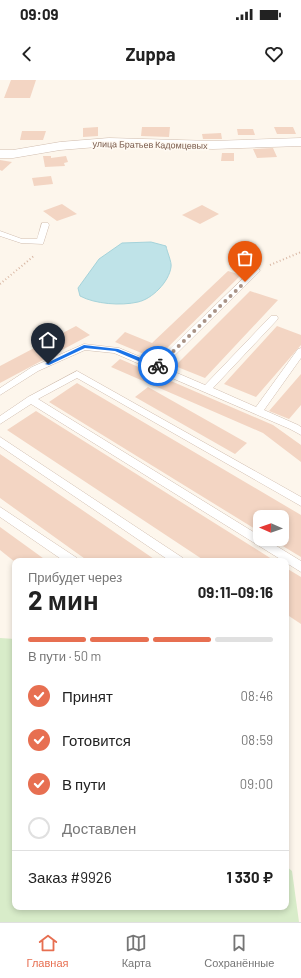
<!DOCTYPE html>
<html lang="ru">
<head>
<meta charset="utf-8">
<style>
  :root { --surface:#fff; --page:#f2f2f2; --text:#222; --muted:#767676; --line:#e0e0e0; --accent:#e76f51 }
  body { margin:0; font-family:Barlow,sans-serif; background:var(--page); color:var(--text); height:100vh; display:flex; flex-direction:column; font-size:15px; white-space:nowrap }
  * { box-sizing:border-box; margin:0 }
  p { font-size:13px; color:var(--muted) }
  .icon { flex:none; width:22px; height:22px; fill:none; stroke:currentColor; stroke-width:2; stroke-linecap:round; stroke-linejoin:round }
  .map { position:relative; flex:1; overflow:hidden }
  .details { position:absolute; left:12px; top:478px; width:277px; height:352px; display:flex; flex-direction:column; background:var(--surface); border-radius:8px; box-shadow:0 2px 6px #0003 }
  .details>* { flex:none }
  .needle { width:26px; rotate:272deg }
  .controls { position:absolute; left:253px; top:430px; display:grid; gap:8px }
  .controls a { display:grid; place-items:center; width:36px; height:36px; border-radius:8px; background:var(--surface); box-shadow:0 2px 6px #0003; font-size:20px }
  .pin { position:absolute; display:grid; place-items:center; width:34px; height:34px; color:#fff; margin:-41px -17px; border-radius:50% 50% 50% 0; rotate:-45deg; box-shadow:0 0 4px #0007 }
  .pin .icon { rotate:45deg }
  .courier { position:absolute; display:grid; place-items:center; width:40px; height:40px; margin:-20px; border:3px solid #1a73e8; border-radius:50%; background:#fff; color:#222; box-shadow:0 1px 5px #0007 }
  .headline em { font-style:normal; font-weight:700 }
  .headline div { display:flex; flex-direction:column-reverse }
  .headline { display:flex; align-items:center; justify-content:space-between; height:68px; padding:0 16px }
  h1 { font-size:26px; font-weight:700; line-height:30px }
  .bar { display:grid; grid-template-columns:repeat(4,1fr); gap:6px 4px; align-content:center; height:48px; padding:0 16px }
  .bar i { height:5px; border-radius:3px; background:var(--line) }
  .bar .on { background:var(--accent) }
  .bar p { grid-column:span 4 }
  .line { display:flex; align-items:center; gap:10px; padding:0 16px; border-top:1px solid var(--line) }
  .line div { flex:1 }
  ol { padding:0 16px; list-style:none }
  li { display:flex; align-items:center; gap:12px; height:44px }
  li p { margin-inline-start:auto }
  li .icon { padding:4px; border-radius:50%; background:var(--accent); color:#fff; stroke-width:4 }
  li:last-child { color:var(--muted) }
  li i { width:22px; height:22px; border:2px solid var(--line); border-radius:50% }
  .status { display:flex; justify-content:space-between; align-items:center; height:28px; padding:0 20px; background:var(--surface); direction:ltr }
  .status svg { height:11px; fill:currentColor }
  header { display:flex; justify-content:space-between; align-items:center; height:52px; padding:0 16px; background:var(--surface); font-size:18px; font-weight:700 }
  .tab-bar { display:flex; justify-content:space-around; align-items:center; height:56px; border-top:1px solid var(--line); background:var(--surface); font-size:11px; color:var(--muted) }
  .tab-bar a { display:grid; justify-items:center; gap:2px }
  .tab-bar .on { color:var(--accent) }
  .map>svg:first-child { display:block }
</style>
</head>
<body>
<div class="status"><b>09:09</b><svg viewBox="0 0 49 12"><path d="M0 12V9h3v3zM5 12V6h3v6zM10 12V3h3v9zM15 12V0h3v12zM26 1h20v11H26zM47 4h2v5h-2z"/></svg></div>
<header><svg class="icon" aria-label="back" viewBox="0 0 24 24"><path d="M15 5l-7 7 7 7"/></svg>Zuppa<svg class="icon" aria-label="heart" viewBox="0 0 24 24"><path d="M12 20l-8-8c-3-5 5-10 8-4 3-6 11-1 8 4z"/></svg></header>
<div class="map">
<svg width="301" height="842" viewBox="0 0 301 842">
  <rect width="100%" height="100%" fill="#fdf6ec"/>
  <!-- green -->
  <path fill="#d8ecc9" d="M0,558l15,1v268h271v-41l6,5 7,51h-299z"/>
  <!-- water -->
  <path fill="#bfe3e8" stroke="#a5d3da" d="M151,162l15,4c1,6 6,16 5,21 -2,15 -19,32 -33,35 -17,4 -43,2 -58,-6l-2,-8 21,-29 23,-16z"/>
  <!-- building -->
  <path fill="#f3d5c3" d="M11,0h25l-6,18h-26z
    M98,47v9l-15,1v-9z
    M142,47h28l-1,10 -28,-1z
    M274,47h19l3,7h-19z
    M237,49h16l2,6h-17z
    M22,51h24l-3,9h-23z
    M221,53l1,6h-19l-1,-5z
    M273,68l4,9 -20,1 -4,-9z
    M222,73h12v8h-13z
    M43,76h8v2l15,-2 2,6 -4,1 1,3 -20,1z
    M0,80l12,2 -10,9 -2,-1z
    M51,96l2,8 -19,2 -2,-8z
    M62,124l15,10 -20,7 -14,-10z
    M202,125l17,9 -19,10 -18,-9z
    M228,191l13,4 -85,84 -41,-17 10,-10 27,11z
    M250,211l28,9 -73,78 -30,-12z
    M76,246l14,9 -90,48v-17z
    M277,246l24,9v10l-45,52 -32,-13z
    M120,279l153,66 28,20v17l-38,-29 -152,-66z
    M301,294v31l-12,14 -20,-8z
    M77,303l224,132v42l-30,-18h11v-22h-22v15l-211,-130z
    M148,307l99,56 -12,11 -100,-57z
    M36,331l239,150h-70l-198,-131z
    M0,374l157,107h-69l-88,-63z
    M0,447l47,34 -32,1 -15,-12z
    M286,488l15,9v47l-15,-10z"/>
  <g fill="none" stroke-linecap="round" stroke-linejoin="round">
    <defs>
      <path id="lane" d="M42,143h6l1,2 -6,19 -22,-1 -21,-7v-5l22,8h15z
        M253,189h6l1,2 -97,96 42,18 66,-69h6l1,2 -1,2 -64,68 43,19 42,-58 3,-1v10l-37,52 34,15 3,2v8l-11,-6 -176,-76 -29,-3 -47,21 -38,24v-7l32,-21 52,-23 35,4 36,15z
        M77,291l224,126v9l-224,-128 -39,21 222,137v3h5l36,22v11l-270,-168 -31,20v-8l28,-19z
        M0,357l183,121 2,3h-15l-170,-115z
        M0,427l77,51 2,3h-15l-64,-44z"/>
      <path id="street" d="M109,58l104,3 88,-3v8l-88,3 -104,-3 -49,4 -47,8h-13v-8h13l47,-8z"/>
    </defs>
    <!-- lane casing -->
    <use href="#lane" stroke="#d1beb0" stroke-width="1"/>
    <!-- street casing -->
    <use href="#street" stroke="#d1beb0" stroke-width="1"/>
    <!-- path -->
    <path stroke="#d9b8a5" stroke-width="2" stroke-dasharray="1 2.5" stroke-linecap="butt" d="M270,185l31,-13
      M0,204l35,-29"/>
    <!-- lane -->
    <use href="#lane" fill="#fff" fill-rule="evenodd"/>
    <!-- street -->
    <use href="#street" fill="#fff" fill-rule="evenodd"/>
  </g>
  <!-- route -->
  <path fill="#1a73e8" d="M84,265l34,4 43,17 -4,3 -42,-18 -30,-3 -36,17 -4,-1z"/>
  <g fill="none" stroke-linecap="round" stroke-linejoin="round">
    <!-- done -->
    <path stroke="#a89285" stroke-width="4" stroke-dasharray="0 7.2" d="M158,286l87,-84"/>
  </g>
  <g text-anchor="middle" stroke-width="3" stroke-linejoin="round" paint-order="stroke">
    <!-- far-street labels -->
    <g font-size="9" fill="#7a5c4d" stroke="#fffaf3">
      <text transform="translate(150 65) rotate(1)" y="3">улица Братьев Кадомцевых</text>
    </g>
  </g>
</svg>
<div class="controls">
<a><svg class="needle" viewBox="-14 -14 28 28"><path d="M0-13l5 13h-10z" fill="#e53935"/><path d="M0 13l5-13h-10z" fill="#767676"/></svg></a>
</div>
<div class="pin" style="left:245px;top:202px;background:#ea580c"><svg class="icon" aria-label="bag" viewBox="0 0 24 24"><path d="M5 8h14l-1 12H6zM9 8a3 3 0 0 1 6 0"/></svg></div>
<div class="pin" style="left:48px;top:284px;background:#1f2937"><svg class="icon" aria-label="home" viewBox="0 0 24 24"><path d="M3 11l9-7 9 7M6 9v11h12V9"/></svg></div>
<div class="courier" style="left:158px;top:286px"><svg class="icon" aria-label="bike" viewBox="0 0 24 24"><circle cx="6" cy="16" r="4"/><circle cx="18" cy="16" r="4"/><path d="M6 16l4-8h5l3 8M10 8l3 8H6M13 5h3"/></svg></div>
<section class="details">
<div class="headline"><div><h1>2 мин</h1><p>Прибудет через</p></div><em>09:11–09:16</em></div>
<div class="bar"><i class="on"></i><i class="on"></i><i class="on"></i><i></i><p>В пути · 50 m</p></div>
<ol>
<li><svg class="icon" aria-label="check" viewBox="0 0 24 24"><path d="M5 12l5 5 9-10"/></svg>Принят<p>08:46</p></li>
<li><svg class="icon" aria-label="check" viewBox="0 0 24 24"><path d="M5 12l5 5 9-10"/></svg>Готовится<p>08:59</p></li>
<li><svg class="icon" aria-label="check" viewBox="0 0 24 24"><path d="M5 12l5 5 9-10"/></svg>В пути<p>09:00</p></li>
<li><i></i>Доставлен</li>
</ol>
<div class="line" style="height:52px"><div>Заказ #9926</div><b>1 330 ₽</b></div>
</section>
</div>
<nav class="tab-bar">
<a class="on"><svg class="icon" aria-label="home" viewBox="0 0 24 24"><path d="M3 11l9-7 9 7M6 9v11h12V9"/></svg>Главная</a>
<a><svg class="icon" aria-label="map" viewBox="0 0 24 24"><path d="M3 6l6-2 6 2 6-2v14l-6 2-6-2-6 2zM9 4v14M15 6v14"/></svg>Карта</a>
<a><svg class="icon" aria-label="saved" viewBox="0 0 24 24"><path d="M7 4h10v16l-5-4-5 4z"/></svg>Сохранённые</a>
</nav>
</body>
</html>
